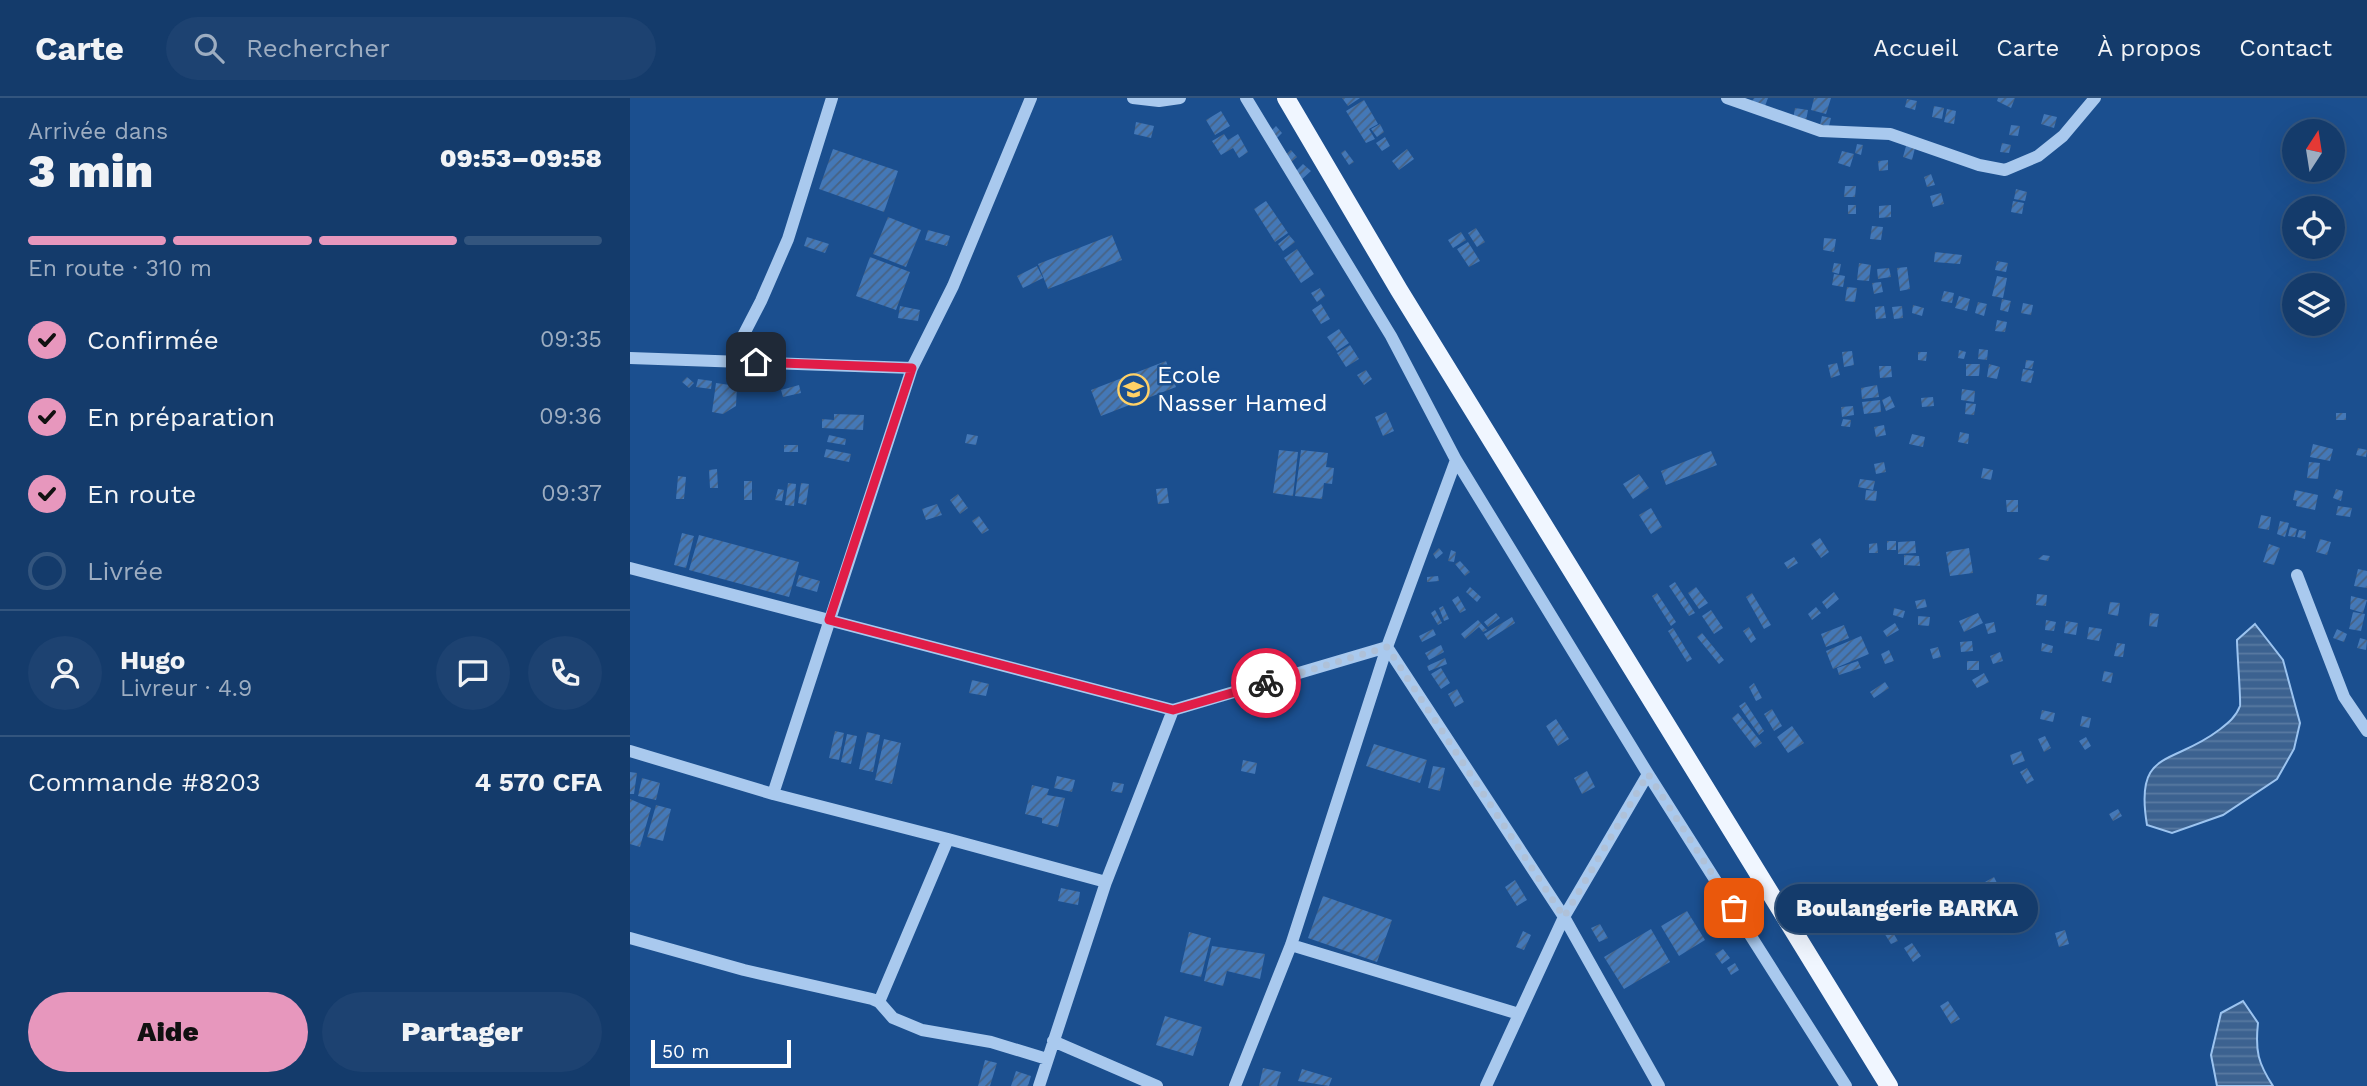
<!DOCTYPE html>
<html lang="fr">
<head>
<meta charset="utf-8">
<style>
  :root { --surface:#143b6b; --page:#1d4271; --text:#f1f3f6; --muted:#9dadc1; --line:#33557e; --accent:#e797bd }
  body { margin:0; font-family:"Work Sans",sans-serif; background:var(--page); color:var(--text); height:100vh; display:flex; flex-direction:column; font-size:26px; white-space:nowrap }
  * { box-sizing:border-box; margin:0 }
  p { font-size:23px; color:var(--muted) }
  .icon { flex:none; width:38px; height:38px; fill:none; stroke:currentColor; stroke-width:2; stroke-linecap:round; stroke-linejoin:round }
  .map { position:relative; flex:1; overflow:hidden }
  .details { display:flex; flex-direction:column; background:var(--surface); width:630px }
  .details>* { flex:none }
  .needle { width:46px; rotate:12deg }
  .fabs { position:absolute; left:1652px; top:21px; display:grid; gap:14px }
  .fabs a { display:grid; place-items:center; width:63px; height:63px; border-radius:50%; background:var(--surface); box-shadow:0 7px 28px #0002,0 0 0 2px var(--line); font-size:35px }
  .scale { position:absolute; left:21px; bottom:18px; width:140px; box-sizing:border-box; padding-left:7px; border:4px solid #fff; border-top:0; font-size:19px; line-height:24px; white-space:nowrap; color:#fff; -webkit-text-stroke:5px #1b4f8f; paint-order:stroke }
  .pin { position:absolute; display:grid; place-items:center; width:60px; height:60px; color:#fff; margin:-30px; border-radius:14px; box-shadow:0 4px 10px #0006 }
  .courier { position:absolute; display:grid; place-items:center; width:70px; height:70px; margin:-35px; border:5px solid #e11d48; border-radius:50%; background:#fff; color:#222; box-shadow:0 2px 9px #0007 }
  .bubble { position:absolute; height:49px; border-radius:24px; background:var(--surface); box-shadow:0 7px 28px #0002,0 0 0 2px var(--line); font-size:23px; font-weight:800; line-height:49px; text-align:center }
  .overview em { font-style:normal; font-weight:800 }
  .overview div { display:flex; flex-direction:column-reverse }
  .overview { display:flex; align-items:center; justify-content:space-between; height:119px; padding:0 28px }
  h1 { font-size:46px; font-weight:800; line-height:52px }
  .bar { display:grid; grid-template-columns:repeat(4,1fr); gap:10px 7px; align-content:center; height:84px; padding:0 28px }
  .bar i { height:9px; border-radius:5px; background:var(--line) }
  .bar .active { background:var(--accent) }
  .bar p { grid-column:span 4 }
  .line { display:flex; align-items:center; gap:18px; padding:0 28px; border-top:2px solid var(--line) }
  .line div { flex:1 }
  .round { display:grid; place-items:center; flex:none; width:74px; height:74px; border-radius:37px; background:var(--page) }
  ol { padding:0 28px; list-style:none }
  li { display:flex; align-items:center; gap:21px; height:77px }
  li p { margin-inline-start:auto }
  li .icon { padding:7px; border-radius:50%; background:var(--accent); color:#111; stroke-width:4 }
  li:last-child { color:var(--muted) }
  li i { width:38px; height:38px; border:4px solid var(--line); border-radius:50% }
  .cta { display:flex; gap:14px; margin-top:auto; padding:14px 28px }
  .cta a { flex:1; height:80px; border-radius:42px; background:var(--accent); color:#111; font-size:28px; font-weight:800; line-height:80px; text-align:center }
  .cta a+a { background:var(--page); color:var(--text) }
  header { display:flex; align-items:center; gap:42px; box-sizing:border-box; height:98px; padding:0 35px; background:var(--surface); border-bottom:2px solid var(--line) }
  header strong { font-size:33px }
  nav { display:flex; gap:38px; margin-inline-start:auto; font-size:24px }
  .search { width:490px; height:63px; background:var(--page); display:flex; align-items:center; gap:18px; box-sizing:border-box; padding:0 24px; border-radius:38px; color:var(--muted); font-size:26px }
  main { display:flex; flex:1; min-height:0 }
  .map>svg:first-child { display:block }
</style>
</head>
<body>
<header>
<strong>Carte</strong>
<div class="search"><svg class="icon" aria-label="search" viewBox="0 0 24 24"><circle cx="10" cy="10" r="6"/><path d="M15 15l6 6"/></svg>Rechercher</div>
<nav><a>Accueil</a><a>Carte</a><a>À propos</a><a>Contact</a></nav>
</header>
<main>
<section class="details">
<div class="overview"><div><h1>3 min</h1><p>Arrivée dans</p></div><em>09:53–09:58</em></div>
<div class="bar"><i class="active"></i><i class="active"></i><i class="active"></i><i></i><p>En route · 310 m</p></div>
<ol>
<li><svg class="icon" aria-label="check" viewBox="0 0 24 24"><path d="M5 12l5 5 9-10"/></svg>Confirmée<p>09:35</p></li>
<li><svg class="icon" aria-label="check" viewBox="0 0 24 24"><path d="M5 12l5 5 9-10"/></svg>En préparation<p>09:36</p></li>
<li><svg class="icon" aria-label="check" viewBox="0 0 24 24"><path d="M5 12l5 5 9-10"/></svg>En route<p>09:37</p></li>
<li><i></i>Livrée</li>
</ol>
<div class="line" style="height:126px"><a class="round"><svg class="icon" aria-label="person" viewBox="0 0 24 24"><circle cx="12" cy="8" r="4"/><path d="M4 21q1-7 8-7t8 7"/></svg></a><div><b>Hugo</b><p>Livreur · 4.9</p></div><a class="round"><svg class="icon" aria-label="chat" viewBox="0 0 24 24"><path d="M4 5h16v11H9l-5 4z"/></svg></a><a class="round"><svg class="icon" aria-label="phone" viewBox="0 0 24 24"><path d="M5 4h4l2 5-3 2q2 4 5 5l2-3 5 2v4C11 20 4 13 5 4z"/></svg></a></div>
<div class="line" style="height:91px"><div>Commande #8203</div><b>4 570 CFA</b></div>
<div class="cta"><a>Aide</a><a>Partager</a></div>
</section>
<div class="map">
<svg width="1737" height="988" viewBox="0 0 1737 988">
  <defs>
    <pattern id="water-rules" width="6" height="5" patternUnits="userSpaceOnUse" patternTransform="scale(1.75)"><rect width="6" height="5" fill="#3c6290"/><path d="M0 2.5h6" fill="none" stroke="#597aa1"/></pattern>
    <pattern id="building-hatch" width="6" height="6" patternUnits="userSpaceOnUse" patternTransform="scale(1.75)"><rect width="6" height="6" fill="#4478b7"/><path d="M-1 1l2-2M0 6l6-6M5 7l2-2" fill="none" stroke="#486282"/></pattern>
  </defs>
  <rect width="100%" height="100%" fill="#1b4f8f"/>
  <!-- water -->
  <path fill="url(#water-rules)" stroke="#9cc4f0" stroke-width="2" d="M1625,526l28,36 17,63 -6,26 -17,30 -54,36 -51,18 -25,-8c-13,-77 25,-59 72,-95 9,-7 17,-13 21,-24 1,-5 -3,-55 -3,-66z
    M1613,903l15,22c-3,28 0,40 15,63h-56l-6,-31 10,-42z"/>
  <!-- building -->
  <path fill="url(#building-hatch)" d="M712,0h18l-12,8z
    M1124,0h14l-3,8 -13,-5z
    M1184,0h17l-5,16 -15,-4z
    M1368,0h17l-4,10 -14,-7z
    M1277,1l10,2 -2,9 -10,-3z
    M734,2l14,24 -9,5 6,10 -9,4 -20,-32z
    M1304,8l10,2 -2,11 -10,-2z
    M1165,10l13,2 -2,11 -13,-2z
    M1317,11l9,2 -2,13 -10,-2z
    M591,13l9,15 -15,9 -9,-15z
    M1414,16l13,3 -3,11 -13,-4z
    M1192,18l9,2 -2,8 -9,-1z
    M506,24l18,4 -3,12 -17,-4z
    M750,26l4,8 -7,5 -6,-8z
    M1381,27l9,1 -2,10 -9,-1z
    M646,28l6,7 -5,5 -6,-7z
    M594,36l4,6 10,-6 10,18 -9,6 -6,-10 -12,7 -9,-14z
    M755,39l5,9 -8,5 -6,-8z
    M1372,45l9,2 -2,8 -9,-1z
    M1227,46l6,1 -2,10 -6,-2z
    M1276,48l9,2 -3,12 -9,-3z
    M203,51l65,22 -14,41 -65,-23z
    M777,51l7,10 -15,11 -7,-9z
    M661,52l6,7 -7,6 -6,-7z
    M715,52l9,12 -5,3 -8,-12z
    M1212,53l12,3 -4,13 -12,-4z
    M1258,62v10l-9,1 -1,-10z
    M673,66l8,7 -11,10 -7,-7z
    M1301,76l4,11 -8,2 -3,-10z
    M1215,88h11l-1,11h-11z
    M1386,91l11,3 -2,9 -11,-2z
    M1311,95l3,11 -11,3 -3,-11z
    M636,103l22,32 -13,9 -21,-33z
    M1383,103l11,2 -2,11 -11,-2z
    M1218,107h8v9h-8z
    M1261,107v12l-12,1v-12z
    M258,119l33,13 -15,37 -33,-13z
    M1242,128l11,1 -2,13 -11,-1z
    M846,130l9,14 -8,5 -9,-14z
    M298,132l22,6 -3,10 -22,-6z
    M831,134l5,8 -13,8 -5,-8z
    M482,137l10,25 -74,29 -10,-25z
    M659,137l6,7 -12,9 -5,-7z
    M177,139l22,7 -4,9 -21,-7z
    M1194,140l12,1 -2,13 -11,-2z
    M838,144l12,19 -11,6 -12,-18z
    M667,151l17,25 -13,9 -17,-25z
    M1305,154l27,3 -2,9 -26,-2z
    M240,159l40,15 -14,38 -40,-14z
    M1367,163l11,2 -2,9 -11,-2z
    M1204,165l7,1 -2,10 -7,-2z
    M1229,165l12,2 -2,16 -12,-1z
    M407,168l6,12 -20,10 -6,-12z
    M1277,169l3,22 -10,2 -3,-23z
    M1259,170l2,9 -13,2 -1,-10z
    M1204,176l11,2 -2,11 -11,-2z
    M1367,178l10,2 -4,20 -11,-2z
    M1251,184l2,10 -9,2 -2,-11z
    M1217,189l10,1 -2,14 -10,-1z
    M690,190l5,8 -8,6 -6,-9z
    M1314,193l10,2 -2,10 -11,-2z
    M1329,198l11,3 -3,12 -12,-3z
    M1372,201l9,2 -3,11 -8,-2z
    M1348,204l9,2 -3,12 -9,-3z
    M1393,205l10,2 -2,10 -10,-2z
    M691,206l9,15 -9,5 -9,-14z
    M1283,207l11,3 -2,8 -10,-3z
    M270,208l20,4 -2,11 -20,-3z
    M1254,208l2,12 -10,1 -1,-12z
    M1272,208l1,12 -9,1 -2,-12z
    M1367,222l10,2 -2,10 -10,-1z
    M709,231l10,14 -12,8 -10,-14z
    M720,247l9,14 -13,8 -9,-14z
    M1349,251l9,1 -1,10 -9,-1z
    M1329,252l7,2 -2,7 -6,-1z
    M1222,253l2,14 -10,2 -2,-15z
    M1288,254h9l-1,9 -8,-1z
    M1396,262l8,1 -2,8 -7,-1z
    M536,263l10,26 -75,29 -10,-26z
    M1207,265l3,12 -9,3 -3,-13z
    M1336,266h14l-1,12h-13z
    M1359,266l11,3 -3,12 -10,-2z
    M1249,268h12l1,11 -12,1z
    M1393,271l11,2 -3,12 -10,-2z
    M736,272l6,9 -8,6 -7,-10z
    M57,279l7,6 -5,5 -7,-6z
    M68,281l14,2 -1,8 -15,-2z
    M86,285l21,3 -1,20 -13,8 -11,-2z
    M131,285l9,2 -2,5 -8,-1z
    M169,287l2,8 -18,4 -2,-7z
    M1247,287l2,12 -17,2 -1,-11z
    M1332,291l13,2 -1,11 -13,-2z
    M1260,298l5,11 -9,4 -4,-11z
    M1303,299l1,9 -12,1 -1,-9z
    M1250,302l1,12 -17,2 -2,-12z
    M1336,305l10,1 -2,11 -9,-1z
    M1223,308l1,9 -12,2 -1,-10z
    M756,314l8,19 -11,5 -8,-19z
    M1706,315h10v7h-10z
    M204,316l30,1 -1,15 -41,-2v-9l12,1z
    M1213,321l8,1 -1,7 -9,-1z
    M1254,327l2,10 -10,2 -2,-10z
    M1330,334l9,2 -1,10 -10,-2z
    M337,336l11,2 -2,9 -11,-2z
    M1282,336l13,3 -2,10 -14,-3z
    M199,337l17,4 -1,6 -18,-3z
    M1683,346l20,5 -3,12 -20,-4z
    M154,347h14v7h-14z
    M1728,350l9,2 -1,7 -10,-2z
    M196,351l25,5 -2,8 -25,-5z
    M649,352l19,2 -5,44 -20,-3z
    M671,352l27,3 -2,14 8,1 -2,16 -8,-1 -2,16 -27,-3z
    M1081,353l6,14 -51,20 -5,-14z
    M1254,364l2,10 -10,2 -2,-10z
    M1679,364l11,1 -2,16 -11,-1z
    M1353,370l10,2 -2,10 -10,-2z
    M87,371l1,19h-8l-1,-18z
    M1009,376l10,14 -16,11 -10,-15z
    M48,378l8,1 -2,22h-8z
    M1230,381l15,2 -2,9 -15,-3z
    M114,383h8v19h-8z
    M158,385l8,1 -2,22 -9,-1z
    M171,385l8,1 -3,21 -8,-2z
    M537,390l2,15 -11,1 -2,-15z
    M148,391l6,1 -2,11 -7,-1z
    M1706,391l7,2 -2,10 -8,-3z
    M1236,392l11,1 -1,10 -11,-1z
    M1665,392l23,5 -3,15 -19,-4 1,-5 -4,-1z
    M328,396l10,14 -8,6 -10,-14z
    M1376,402h12v12h-11z
    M307,406l5,11 -16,5 -4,-11z
    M1708,408l14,2 -2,9 -14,-2z
    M1021,410l11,19 -11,7 -12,-19z
    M1631,417l10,2 -2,13 -11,-2z
    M349,418l10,14 -7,4 -10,-13z
    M1650,423l9,2 -4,14 -8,-3z
    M1660,429l7,2 -2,8 -7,-1z
    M1669,432l7,1 -1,8 -8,-2z
    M52,435l12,3 -8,32 -12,-3z
    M69,437l100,27 -10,35 -100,-27z
    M1190,440l9,14 -8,6 -10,-14z
    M1690,441l11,3 -4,13 -11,-3z
    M1257,443h9v9h-9z
    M1285,443l1,12 -18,1v-12z
    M1247,445l1,10h-9v-9z
    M1639,446l11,4 -6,17 -11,-3z
    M809,450l4,5 -7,6 -3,-5z
    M1339,450l4,25 -23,3 -4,-24z
    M821,452l5,2 -2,10 -6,-1z
    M1274,457l15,1 1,10 -16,-1z
    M1413,457l7,1 -2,5 -10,-2z
    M1164,459l4,6 -10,6 -4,-6z
    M830,463l10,11 -5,4 -10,-12z
    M1728,471l9,2v17l-13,-2z
    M169,477l21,6 -3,11 -21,-6z
    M808,478l1,5 -12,1v-5z
    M1045,484l20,31 -6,3 -20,-30z
    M840,489l11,10 -4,5 -11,-10z
    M1066,489l12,16 -9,6 -11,-16z
    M1204,494l5,7 -12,10 -5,-7z
    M1027,495l19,29 -5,4 -19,-30z
    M1122,495l19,32 -7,4 -18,-32z
    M1407,496l10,1 -1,11 -10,-1z
    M828,498l8,14 -6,3 -8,-13z
    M1721,498l16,4 -4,13 -13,-4z
    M1295,501l2,8 -10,2 -2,-8z
    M1480,504l10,1 -2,13 -10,-2z
    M813,508l6,13 -5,2 -5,-13z
    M1186,509l5,6 -9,7 -4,-6z
    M1264,510l11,3 -2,7 -10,-3z
    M805,512l7,13 -4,2 -7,-12z
    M1081,512l12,18 -9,6 -12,-18z
    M1723,514l12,2 -4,17 -12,-2z
    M866,515l4,5 -12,9 -4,-5z
    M1348,515l5,10 -19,9 -5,-11z
    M1520,515l9,1 -2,13 -8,-1z
    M1288,518l12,1 -1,9 -11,-1z
    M882,519l3,6 -27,17 -4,-6z
    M848,522l9,10 -4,2 -4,-5 -14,12 -4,-5z
    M1416,522l10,2 -2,9 -9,-1z
    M1436,523l12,2 -2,12 -12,-2z
    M1364,524l2,10 -8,2 -3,-10z
    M1265,525l4,7 -12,7 -4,-6z
    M1214,527l5,13 -23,9 -5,-13z
    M1119,529l7,12 -5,4 -8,-12z
    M1459,529l13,2 -3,12 -12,-2z
    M1043,530l19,31 -5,3 -19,-31z
    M803,531l3,6 -14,7 -3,-6z
    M1707,531l10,5 -3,8 -11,-4z
    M1072,535l22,27 -5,4 -22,-27z
    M1231,538l8,18 -36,15 -7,-18z
    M1730,540l7,2 -1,10 -9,-2z
    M1342,543l1,10 -12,1 -1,-10z
    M1412,545l11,3 -1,7 -11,-2z
    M1487,545l8,1 -2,13 -9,-1z
    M811,547l3,7 -15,8 -4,-7z
    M1308,549l3,10 -8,2 -3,-10z
    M1259,552l5,11 -9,3 -4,-10z
    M1370,554l3,9 -10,3 -3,-8z
    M815,560l2,6 -18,7 -2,-5z
    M1228,563l3,7 -22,7 -2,-7z
    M1337,563h12v9h-12z
    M811,570l9,15 -9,6 -10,-15z
    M1474,573l9,2 -2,10 -9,-2z
    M1354,575l5,9 -12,6 -5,-8z
    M342,582l17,4 -3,12 -17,-3z
    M1255,584l4,6 -15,10 -4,-6z
    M1124,585l8,15 -6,3 -7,-14z
    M827,591l7,13 -9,5 -7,-13z
    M1115,604l19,29 -5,4 -20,-29z
    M1142,611l10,17 -8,5 -10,-17z
    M1412,612l13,3 -2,9 -13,-3z
    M1108,615l24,30 -7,5 -23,-30z
    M1452,618l9,2 -2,10 -9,-2z
    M926,621l13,20 -11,7 -12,-20z
    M1162,628l12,17 -16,10 -11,-16z
    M205,633l9,2 -5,27 -10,-2z
    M237,634l13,3 -7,37 -14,-3z
    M217,636l10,2 -6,28 -10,-2z
    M1415,638l6,12 -7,4 -6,-13z
    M1456,639l5,9 -6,4 -6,-9z
    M254,641l17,4 -9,41 -17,-4z
    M744,646l53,16 -7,23 -54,-17z
    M1391,653l4,10 -12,4 -3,-10z
    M613,662l14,3 -2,11 -14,-3z
    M803,668l12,2 -5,23 -12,-3z
    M1397,670l7,12 -7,4 -7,-12z
    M957,673l8,16 -13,7 -8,-16z
    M0,674l7,1 -3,21h-4z
    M427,678l18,4 -3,12 -18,-4z
    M12,680l18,5 -4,17 -18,-4z
    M483,684l11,2 -2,9 -11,-2z
    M402,687l17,4 -2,6 18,3 -7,29 -16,-4v-5l-17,-4z
    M0,701l21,9 -11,39 -10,-3z
    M26,707l15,4 -8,32 -16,-4z
    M1488,711l4,7 -9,5 -4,-7z
    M1364,779l4,8 -9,5 -4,-8z
    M885,782l12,20 -10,6 -12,-19z
    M431,790l19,4 -2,13 -20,-4z
    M693,798l69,24 -15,42 -69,-24z
    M1259,803l15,24 -9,5 -14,-23z
    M1248,810l20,33 -7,3 -20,-32z
    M1057,813l18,29 -26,16 -18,-30z
    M970,826l8,14 -9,4 -8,-14z
    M1021,831l19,33 -46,27 -20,-32z
    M1435,832l4,14 -10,3 -4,-14z
    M893,833l8,4 -7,15 -8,-3z
    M559,834l22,6 -10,39 -21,-5z
    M1282,845l9,13 -8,6 -9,-14z
    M582,848l53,8 -5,25 -33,-8 -4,15 -19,-5z
    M1093,851l7,9 -8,6 -7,-10z
    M1105,865l4,7 -8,5 -4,-7z
    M1318,903l12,18 -9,5 -11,-18z
    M535,918l37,11 -9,29 -37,-11z
    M355,962l12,3 -7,23h-12z
    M633,970l18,4 -4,14h-18z
    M672,971l30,9 -3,8 -31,-5z
    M386,973l15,5 -3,10h-17z"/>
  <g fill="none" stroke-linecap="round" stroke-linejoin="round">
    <!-- minor -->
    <path stroke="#a9c9ee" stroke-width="12" d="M503,0l26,3 21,-3
      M616,0l145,238 65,124 192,314 198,312
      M1097,0l94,33 69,3 89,31 26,5 33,-14 25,-20 32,-38
      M0,260l282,10 -139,426
      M100,263l31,-60 27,-62 44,-141
      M282,270l41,-82 78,-188
      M0,470l543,142
      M1667,477l47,122 23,34
      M757,549l177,270 95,169
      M0,653l143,43 175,45 -69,163
      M318,741l158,43
      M0,840l114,32 128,29 7,3 14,16 29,12 69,12 56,17
      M661,847l228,69
      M423,943l104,45
      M409,988l67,-204 67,-172 214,-63
      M605,988l56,-141 96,-298 69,-187
      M856,988l78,-169 84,-143"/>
    <!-- major -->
    <path stroke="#f0f6ff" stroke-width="18" d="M656,0l113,192 490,796"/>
  </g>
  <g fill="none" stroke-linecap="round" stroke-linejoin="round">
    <!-- done -->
    <path stroke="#afc1d8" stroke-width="7" stroke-dasharray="0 12.6" d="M636,585l121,-36 177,270 84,-143 86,134"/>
    <!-- route -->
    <path stroke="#e11d48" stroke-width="9" d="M126,264l156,6 -83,252 344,90 93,-27"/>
  </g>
  <!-- icons -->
  <defs>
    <symbol id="school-ring" viewBox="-11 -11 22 22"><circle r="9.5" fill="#1b4f8f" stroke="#ffd166" stroke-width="1.5"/><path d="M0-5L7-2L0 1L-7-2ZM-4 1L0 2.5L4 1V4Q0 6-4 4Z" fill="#ffd166"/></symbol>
  </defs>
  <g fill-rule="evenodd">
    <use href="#school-ring" x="486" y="274" width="35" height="35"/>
  </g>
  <g text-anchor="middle" stroke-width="5" stroke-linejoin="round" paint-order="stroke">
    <!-- poi labels -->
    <g font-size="24" fill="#fff" stroke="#1b4f8f" text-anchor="start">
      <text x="527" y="285">Ecole<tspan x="527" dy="28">Nasser Hamed</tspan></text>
    </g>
  </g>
</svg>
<div class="fabs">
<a><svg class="needle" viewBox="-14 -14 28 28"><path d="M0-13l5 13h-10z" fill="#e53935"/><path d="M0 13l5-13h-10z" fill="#9dadc1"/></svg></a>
<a><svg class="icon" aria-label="locate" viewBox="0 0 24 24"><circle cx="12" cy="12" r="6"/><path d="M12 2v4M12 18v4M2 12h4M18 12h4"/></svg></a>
<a><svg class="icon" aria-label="layers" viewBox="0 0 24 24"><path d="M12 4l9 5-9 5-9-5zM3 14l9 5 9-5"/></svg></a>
</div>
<div class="scale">50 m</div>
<div class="pin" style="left:1104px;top:810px;background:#ea580c"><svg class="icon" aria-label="bag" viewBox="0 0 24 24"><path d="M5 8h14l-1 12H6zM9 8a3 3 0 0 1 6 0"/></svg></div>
<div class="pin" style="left:126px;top:264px;background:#1f2937"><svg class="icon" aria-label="home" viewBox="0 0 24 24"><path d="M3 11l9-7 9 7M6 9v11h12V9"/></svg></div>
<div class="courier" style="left:636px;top:585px"><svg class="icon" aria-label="bike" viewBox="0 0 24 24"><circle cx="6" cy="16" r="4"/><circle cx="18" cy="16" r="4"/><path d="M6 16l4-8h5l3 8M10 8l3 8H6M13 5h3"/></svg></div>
<div class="bubble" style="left:1146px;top:786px;width:262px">Boulangerie BARKA</div>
</div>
</main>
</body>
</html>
